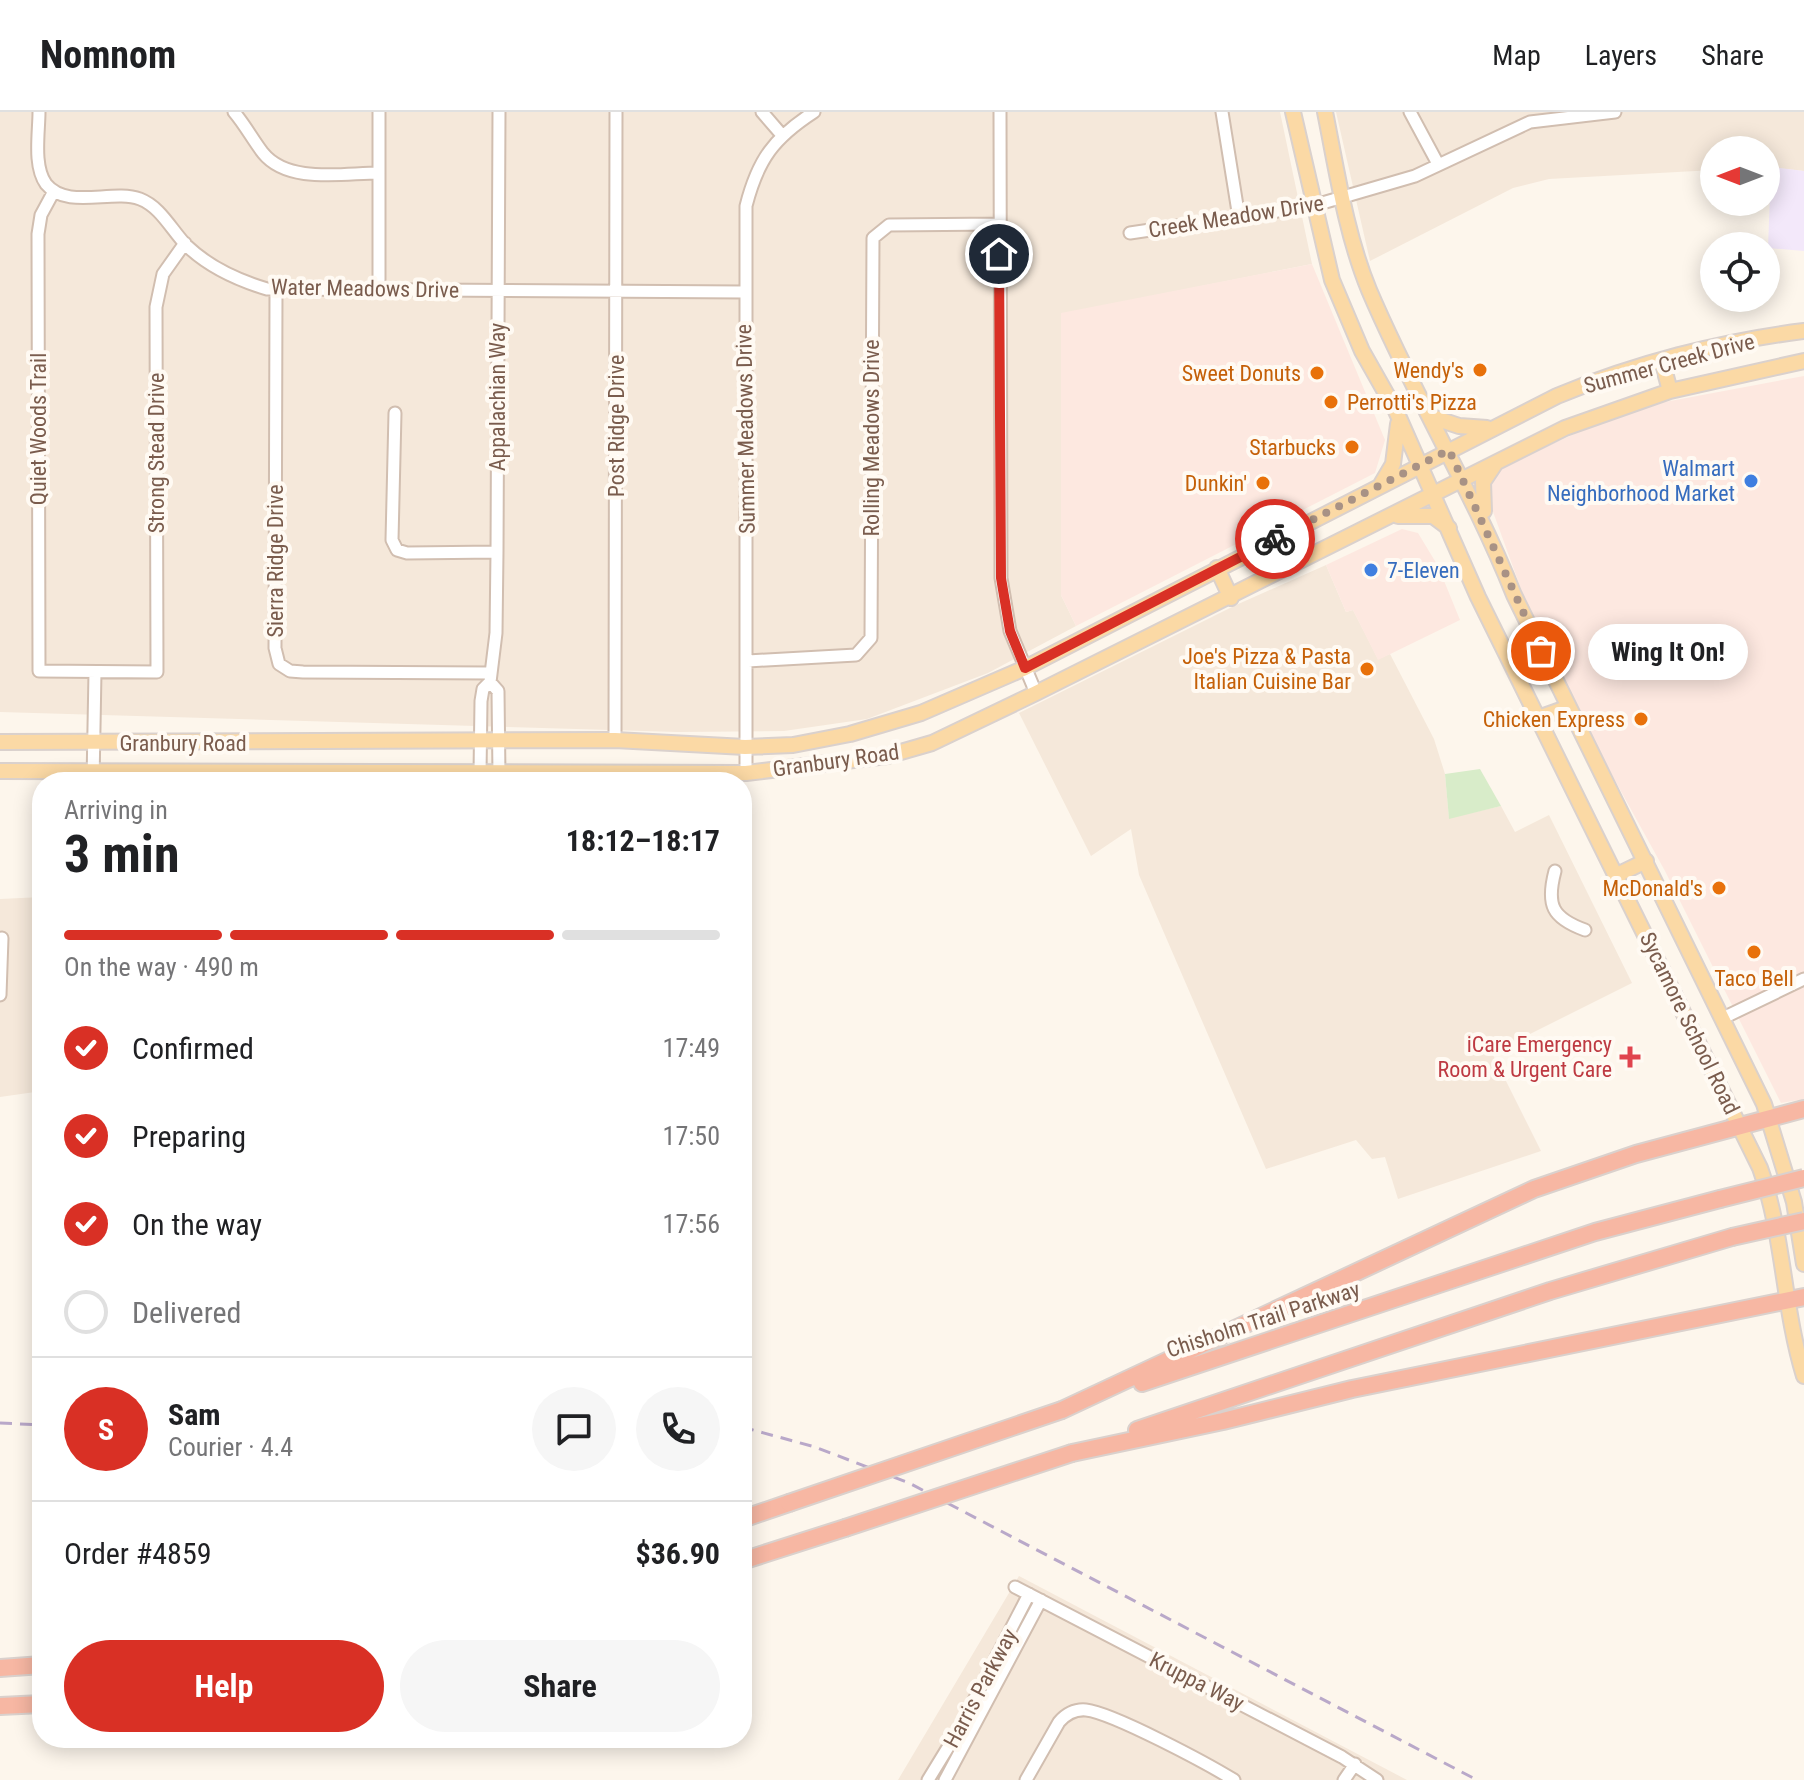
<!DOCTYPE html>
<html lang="en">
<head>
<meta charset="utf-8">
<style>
  :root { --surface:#fff; --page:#f6f6f6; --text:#202124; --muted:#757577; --line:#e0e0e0; --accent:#d93025 }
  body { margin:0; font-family:"Roboto Condensed",sans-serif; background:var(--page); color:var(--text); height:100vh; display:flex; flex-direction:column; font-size:30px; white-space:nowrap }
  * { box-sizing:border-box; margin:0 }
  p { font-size:26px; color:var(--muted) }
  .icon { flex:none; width:44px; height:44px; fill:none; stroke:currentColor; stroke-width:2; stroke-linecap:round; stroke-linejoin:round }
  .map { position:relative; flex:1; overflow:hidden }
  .details { position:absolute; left:32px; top:660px; width:720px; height:976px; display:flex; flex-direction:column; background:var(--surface); border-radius:32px; box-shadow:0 4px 20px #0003 }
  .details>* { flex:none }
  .needle { width:52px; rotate:270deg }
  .controls { position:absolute; left:1700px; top:24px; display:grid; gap:16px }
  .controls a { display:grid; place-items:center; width:80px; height:80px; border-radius:50%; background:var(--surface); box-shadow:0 4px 20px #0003; font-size:40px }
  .pin { position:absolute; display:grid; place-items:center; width:68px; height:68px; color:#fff; margin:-34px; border:4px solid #fff; border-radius:50%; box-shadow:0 2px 8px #0007 }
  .courier { position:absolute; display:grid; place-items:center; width:80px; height:80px; margin:-40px; border:6px solid #d93025; border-radius:50%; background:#fff; color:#222; box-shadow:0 2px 10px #0007 }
  .bubble { position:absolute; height:56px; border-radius:28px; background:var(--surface); box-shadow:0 4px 20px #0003; font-size:26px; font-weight:700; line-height:56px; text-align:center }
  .overview em { font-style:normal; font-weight:700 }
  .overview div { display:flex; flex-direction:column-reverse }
  .overview { display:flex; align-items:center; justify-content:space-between; height:136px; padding:0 32px }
  h1 { font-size:52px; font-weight:700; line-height:60px }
  .bar { display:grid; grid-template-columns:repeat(4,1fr); gap:12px 8px; align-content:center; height:96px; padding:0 32px }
  .bar i { height:10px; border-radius:6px; background:var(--line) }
  .bar .on { background:var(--accent) }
  .bar p { grid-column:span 4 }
  .line { display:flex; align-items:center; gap:20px; padding:0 32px; border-top:2px solid var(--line) }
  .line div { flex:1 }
  .round { display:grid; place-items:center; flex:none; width:84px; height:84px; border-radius:42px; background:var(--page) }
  ol { padding:0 32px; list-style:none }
  li { display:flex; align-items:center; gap:24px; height:88px }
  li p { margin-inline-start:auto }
  li .icon { padding:8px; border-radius:50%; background:var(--accent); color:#fff; stroke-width:4 }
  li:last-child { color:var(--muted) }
  li i { width:44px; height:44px; border:4px solid var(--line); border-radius:50% }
  .action { display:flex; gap:16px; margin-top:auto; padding:16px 32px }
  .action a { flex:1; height:92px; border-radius:48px; background:var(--accent); color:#fff; font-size:32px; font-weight:700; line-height:92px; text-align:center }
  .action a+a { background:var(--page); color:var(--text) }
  header { display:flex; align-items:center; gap:48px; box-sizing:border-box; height:112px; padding:0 40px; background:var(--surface); border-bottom:2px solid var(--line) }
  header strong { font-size:38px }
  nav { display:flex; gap:44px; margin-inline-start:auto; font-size:28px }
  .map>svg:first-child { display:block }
</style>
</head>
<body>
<header>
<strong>Nomnom</strong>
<nav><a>Map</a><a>Layers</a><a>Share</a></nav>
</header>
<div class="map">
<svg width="1804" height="1668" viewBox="0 0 1804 1668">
  <rect width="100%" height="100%" fill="#fdf6ec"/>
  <!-- residential -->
  <path fill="#f5e8da" d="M0,0h1280l32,152 -251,50v281l15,31 -88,47 -121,46 -83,12 -106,1 -678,-20z
    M1336,0h468v59l-38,-4v-17h-52v20l-165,9 -36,9 -143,73z
    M1326,453l20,47 7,-2 25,49 12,-5 44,85 11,35 4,44 52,-12 14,26 34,-17 83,168 -140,70 49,98 -143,48 -13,-42 -13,2 -16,-19 -90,29 -127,-294 -8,-46 -40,27 -72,-143 217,-108z
    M42,785v194l-42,6v-198z
    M1019,1464l388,204h-509z"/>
  <!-- commercial -->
  <path fill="#fde8e0" d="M1312,152l73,176 -10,33 -299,153 -15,-31v-282z
    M1804,264v723l-23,4 -116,-232 -79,-143 -61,-128 -37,-102 1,-14 9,-15 85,-39 71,-26z
    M1402,417l16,4 20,33 22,54 -82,40 -25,-50 -7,2 -20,-47z"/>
  <!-- education -->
  <path fill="#f3e8fa" d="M1771,55l33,4v80l-36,-3z"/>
  <!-- green -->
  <path fill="#d8ecc9" d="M1480,657l21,37 -52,13 -4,-45z"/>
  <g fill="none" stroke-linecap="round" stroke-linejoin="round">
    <defs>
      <path id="minor" d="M39,0c0,21 -6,54 7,72 21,26 66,5 94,15 21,8 32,32 47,47 23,22 50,34 80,43l477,3
        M234,0c11,13 19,28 29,41 25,31 80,20 116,20
        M762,0l19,22
        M1000,0l1,466 9,53 26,62
        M1222,0l17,106
        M1410,0l28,52
        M54,79l-13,24 -3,19 1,437 118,1 -1,-365 7,-33 22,-31
        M1130,121l182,-27 103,-30 115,-54 85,-10
        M379,178v-178
        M276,179l-1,357 4,16 11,7 13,1 187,1
        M395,301l-3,127 5,10 10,3 90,-1
        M748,549l108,-6 15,-17 2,-400 16,-13 110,-1
        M615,628l1,-628
        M746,661v-567c12,-47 28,-68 68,-94
        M480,662l1,-73 2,-12 7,-7
        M499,663l-1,-84 -8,-9 6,-49 1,-81 2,-440
        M93,670l2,-110
        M1555,759c-9,34 -3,47 30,59
        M0,883l2,-57
        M1723,906l81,-39
        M1015,1475l327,170 35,23
        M928,1668l30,-49 71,-137
        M945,1668l96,-180
        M1026,1668l33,-58c7,-8 16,-13 27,-12 27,3 122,54 148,70
        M1344,1668l11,-16"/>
      <path id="major" d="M1293,0l39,168 30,71 34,60 82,186 282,571c24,67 23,140 44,208
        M1325,0c12,60 21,122 44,178 44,104 103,200 145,305l250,509 30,98 10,62
        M1662,249l8,30
        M1432,305l27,9 28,2
        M1380,374l13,-22 5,-40
        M1484,399l-1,-29 12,-18
        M1398,404h35l16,12
        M1217,456l14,30
        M1538,606l31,-11
        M0,630l615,-2 130,7 48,-2 57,-11 71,-21 104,-45 532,-272c77,-32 164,-55 247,-65
        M0,659l746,2 141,-17 45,-13 104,-50 529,-265 105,-37 134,-30
        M1617,763l29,-14"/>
      <path id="highway" d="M1142,1271l453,-151 125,-33
        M1062,1298l472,-221 102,-35 168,-45
        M1137,1318l413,-139 182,-54
        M1072,1341l151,-32 129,-32 452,-92
        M742,1407l47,-16
        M742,1449l103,-33
        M0,1556l42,-3
        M0,1594l42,-2"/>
    </defs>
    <!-- minor casing -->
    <use href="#minor" stroke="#d1beb0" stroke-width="15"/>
    <!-- major casing -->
    <use href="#major" stroke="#dad1cd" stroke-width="18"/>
    <!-- highway casing -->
    <use href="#highway" stroke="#dad1cd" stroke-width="20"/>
    <!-- minor -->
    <use href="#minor" stroke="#fff" stroke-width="11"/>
    <!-- major -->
    <use href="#major" stroke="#fbd9a5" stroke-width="14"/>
    <!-- highway -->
    <use href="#highway" stroke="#f7b7a3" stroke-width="16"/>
    <!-- rail -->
    <path stroke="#b9a8c9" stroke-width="3" stroke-dasharray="12 8" stroke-linecap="butt" d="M0,1311l42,2
      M742,1315l73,20 94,36 568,297"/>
    <defs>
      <path id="highway-bridge" d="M1720,1087l84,-21
        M1732,1125l72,-16
        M789,1391l273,-93
        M845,1416l227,-75"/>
    </defs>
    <!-- highway-bridge casing -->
    <use href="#highway-bridge" stroke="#dad1cd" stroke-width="20" stroke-linecap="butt"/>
    <!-- highway-bridge -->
    <use href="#highway-bridge" stroke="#f7b7a3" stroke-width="16"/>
  </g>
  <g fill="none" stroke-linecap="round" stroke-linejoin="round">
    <!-- done -->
    <path stroke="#a89285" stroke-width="8" stroke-dasharray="0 14.4" d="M1275,427l174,-89 92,201"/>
    <!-- route -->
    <path stroke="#d93025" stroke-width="10" d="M999,142l2,324 9,53 15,37 250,-129"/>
  </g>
  <!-- markers -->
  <g fill="#e8710a" stroke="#fffaf3" stroke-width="3">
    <circle cx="1480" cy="258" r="8"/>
    <circle cx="1317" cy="261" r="8"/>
    <circle cx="1331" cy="290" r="8"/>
    <circle cx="1352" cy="335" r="8"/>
    <circle cx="1263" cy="371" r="8"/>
    <circle cx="1367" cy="557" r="8"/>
    <circle cx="1641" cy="607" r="8"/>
    <circle cx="1719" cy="776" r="8"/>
    <circle cx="1754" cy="840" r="8"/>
  </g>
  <g fill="#3f7fe0" stroke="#fffaf3" stroke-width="3">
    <circle cx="1751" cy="369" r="8"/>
    <circle cx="1371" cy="458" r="8"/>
  </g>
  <path fill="#e0444e" stroke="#fffaf3" stroke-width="3" d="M1626 933h8v8h8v8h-8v8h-8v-8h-8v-8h8z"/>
  <g text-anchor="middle" stroke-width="8" stroke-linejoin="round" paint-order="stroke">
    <!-- street labels -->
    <g font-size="22" fill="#7a5c4d" stroke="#fffaf3">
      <text transform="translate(1236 104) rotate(-9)" y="8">Creek Meadow Drive</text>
      <text transform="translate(365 176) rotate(1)" y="8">Water Meadows Drive</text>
      <text transform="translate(1669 251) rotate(-15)" y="8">Summer Creek Drive</text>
      <text transform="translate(497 285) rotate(-90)" y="8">Appalachian Way</text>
      <text transform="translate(616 314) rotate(-90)" y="8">Post Ridge Drive</text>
      <text transform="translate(38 317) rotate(-90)" y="8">Quiet Woods Trail</text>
      <text transform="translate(745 317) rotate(-91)" y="8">Summer Meadows Drive</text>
      <text transform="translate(871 326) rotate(-90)" y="8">Rolling Meadows Drive</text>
      <text transform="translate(156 341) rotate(-90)" y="8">Strong Stead Drive</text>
      <text transform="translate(275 449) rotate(-90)" y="8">Sierra Ridge Drive</text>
      <text x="183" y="639">Granbury Road</text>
      <text transform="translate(836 648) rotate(-8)" y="8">Granbury Road</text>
      <text transform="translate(1690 911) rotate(64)" y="8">Sycamore School Road</text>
      <text transform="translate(1263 1207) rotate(-18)" y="8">Chisholm Trail Parkway</text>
      <text transform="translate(1197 1569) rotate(27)" y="8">Kruppa Way</text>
      <text transform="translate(980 1576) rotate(-62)" y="8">Harris Parkway</text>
    </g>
    <!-- food labels -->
    <g font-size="22" fill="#c56008" stroke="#fffaf3" text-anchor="end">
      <text x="1464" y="266">Wendy's</text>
      <text x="1301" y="269">Sweet Donuts</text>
      <text x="1347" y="298" text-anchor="start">Perrotti's Pizza</text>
      <text x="1336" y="343">Starbucks</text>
      <text x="1247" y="379">Dunkin'</text>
      <text x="1351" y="552">Joe's Pizza &amp; Pasta<tspan x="1351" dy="25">Italian Cuisine Bar</tspan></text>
      <text x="1625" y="615">Chicken Express</text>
      <text x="1703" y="784">McDonald's</text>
      <text x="1754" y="874" text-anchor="middle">Taco Bell</text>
    </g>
    <!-- shop labels -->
    <g font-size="22" fill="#366cbe" stroke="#fffaf3" text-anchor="end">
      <text x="1735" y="364">Walmart<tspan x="1735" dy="25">Neighborhood Market</tspan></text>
      <text x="1387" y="466" text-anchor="start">7-Eleven</text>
    </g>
    <!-- health labels -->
    <g font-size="22" fill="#be3a42" stroke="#fffaf3" text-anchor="end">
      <text x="1612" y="940">iCare Emergency<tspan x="1612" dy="25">Room &amp; Urgent Care</tspan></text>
    </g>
  </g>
</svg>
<div class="controls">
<a><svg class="needle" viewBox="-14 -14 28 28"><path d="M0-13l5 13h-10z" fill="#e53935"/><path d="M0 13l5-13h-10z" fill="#757577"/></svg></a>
<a><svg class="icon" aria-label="locate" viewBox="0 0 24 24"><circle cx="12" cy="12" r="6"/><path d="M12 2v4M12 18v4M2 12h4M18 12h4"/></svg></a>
</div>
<div class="pin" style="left:1541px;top:539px;background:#ea580c"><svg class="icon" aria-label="bag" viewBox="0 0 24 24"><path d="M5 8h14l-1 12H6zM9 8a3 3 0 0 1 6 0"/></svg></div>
<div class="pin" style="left:999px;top:142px;background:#1f2937"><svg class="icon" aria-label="home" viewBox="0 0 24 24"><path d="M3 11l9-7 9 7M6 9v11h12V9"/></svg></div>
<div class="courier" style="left:1275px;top:427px"><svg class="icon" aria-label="bike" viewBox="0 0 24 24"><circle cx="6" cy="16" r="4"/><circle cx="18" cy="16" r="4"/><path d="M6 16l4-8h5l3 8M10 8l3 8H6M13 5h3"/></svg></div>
<div class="bubble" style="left:1588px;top:512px;width:160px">Wing It On!</div>
<section class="details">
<div class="overview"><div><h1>3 min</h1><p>Arriving in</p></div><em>18:12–18:17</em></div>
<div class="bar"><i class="on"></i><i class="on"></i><i class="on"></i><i></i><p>On the way · 490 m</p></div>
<ol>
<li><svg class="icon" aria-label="check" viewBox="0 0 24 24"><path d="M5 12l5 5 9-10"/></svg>Confirmed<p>17:49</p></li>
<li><svg class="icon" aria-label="check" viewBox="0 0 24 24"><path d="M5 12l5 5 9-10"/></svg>Preparing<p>17:50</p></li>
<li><svg class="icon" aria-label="check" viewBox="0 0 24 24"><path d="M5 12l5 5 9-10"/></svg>On the way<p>17:56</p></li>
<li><i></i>Delivered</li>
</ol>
<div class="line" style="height:144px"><b class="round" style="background:var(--accent);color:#fff">S</b><div><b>Sam</b><p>Courier · 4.4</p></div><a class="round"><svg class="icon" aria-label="chat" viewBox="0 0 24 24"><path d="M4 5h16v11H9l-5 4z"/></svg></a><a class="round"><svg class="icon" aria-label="phone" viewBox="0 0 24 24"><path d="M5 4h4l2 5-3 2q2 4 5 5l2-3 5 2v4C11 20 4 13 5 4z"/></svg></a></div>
<div class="line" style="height:104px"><div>Order #4859</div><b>$36.90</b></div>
<div class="action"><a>Help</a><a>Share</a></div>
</section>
</div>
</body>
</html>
